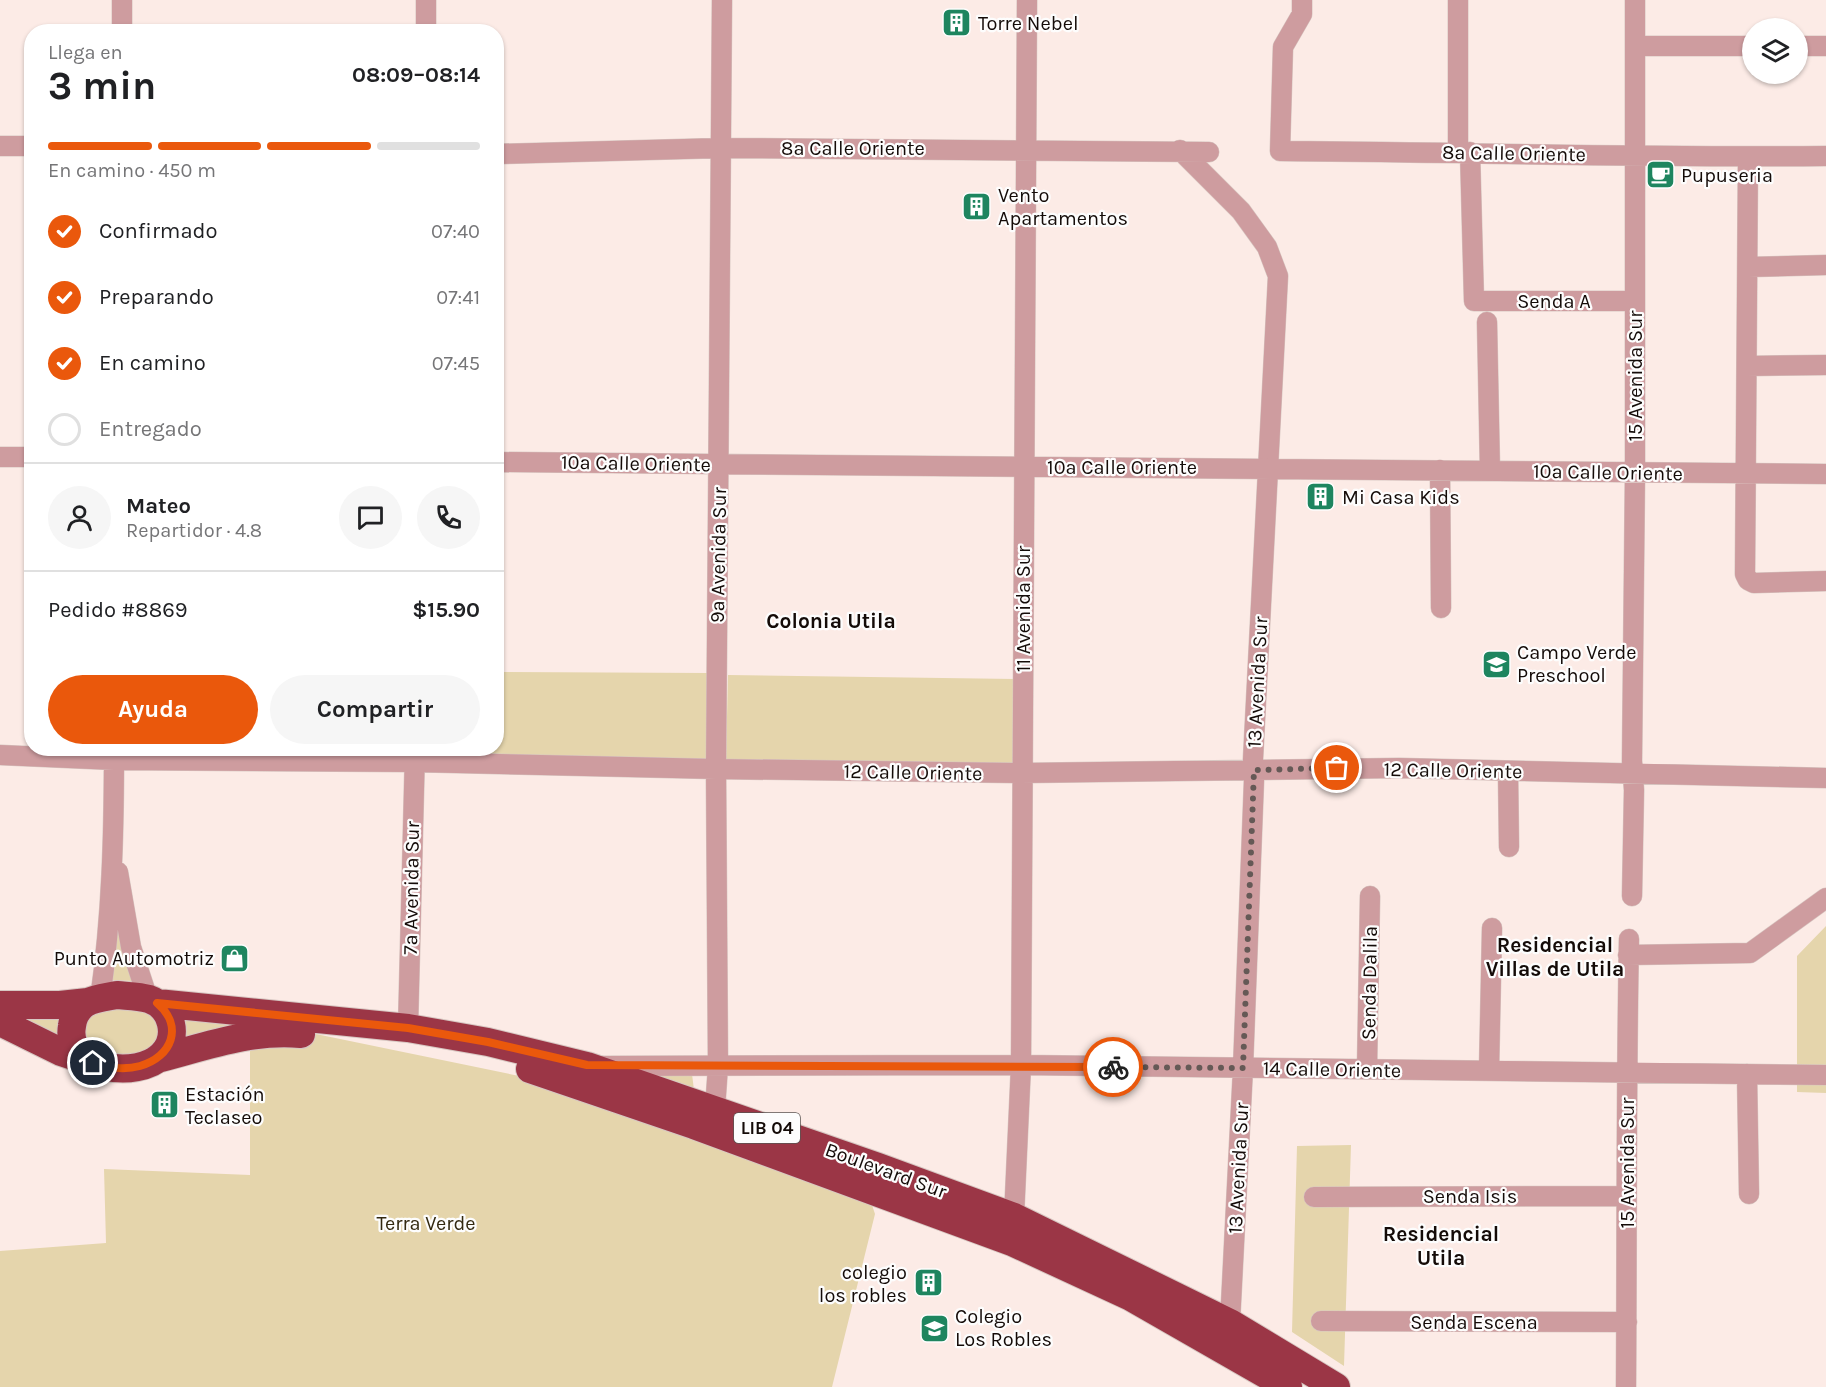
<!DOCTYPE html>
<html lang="es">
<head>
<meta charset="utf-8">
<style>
  :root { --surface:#fff; --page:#f6f6f6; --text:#202124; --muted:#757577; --line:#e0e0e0; --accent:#ea580c }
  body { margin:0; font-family:Karla,sans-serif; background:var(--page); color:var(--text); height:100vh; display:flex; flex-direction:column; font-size:22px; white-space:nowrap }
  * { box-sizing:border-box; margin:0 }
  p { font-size:20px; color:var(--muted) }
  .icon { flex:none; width:33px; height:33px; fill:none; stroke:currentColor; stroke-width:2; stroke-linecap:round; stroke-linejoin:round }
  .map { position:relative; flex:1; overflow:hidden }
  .sheet { position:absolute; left:24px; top:24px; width:480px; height:732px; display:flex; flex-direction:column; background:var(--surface); border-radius:24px; box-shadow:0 2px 4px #0004 }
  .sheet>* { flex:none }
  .controls { position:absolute; left:1742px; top:18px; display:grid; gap:12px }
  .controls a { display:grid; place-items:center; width:66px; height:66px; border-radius:50%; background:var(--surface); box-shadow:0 2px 4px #0004; font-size:30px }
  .pin { position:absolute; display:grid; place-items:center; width:51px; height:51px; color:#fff; margin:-26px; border:3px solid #fff; border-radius:50%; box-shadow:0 2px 6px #0007 }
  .courier { position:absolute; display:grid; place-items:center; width:60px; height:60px; margin:-30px; border:4px solid #ea580c; border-radius:50%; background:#fff; color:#222; box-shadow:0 2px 8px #0007 }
  .overview em { font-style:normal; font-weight:700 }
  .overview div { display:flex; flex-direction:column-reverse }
  .overview { display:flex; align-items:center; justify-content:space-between; height:102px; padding:0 24px }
  h1 { font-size:39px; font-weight:700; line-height:45px }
  .bar { display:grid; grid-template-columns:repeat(4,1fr); gap:9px 6px; align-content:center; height:72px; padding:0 24px }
  .bar i { height:8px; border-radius:4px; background:var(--line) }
  .bar .on { background:var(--accent) }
  .bar p { grid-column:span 4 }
  .line { display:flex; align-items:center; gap:15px; padding:0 24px; border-top:2px solid var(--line) }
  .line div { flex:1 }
  .round { display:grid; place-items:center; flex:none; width:63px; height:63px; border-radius:32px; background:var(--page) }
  ol { padding:0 24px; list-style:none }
  li { display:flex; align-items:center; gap:18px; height:66px }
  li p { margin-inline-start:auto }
  li .icon { padding:6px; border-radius:50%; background:var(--accent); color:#fff; stroke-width:4 }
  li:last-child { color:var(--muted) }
  li i { width:33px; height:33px; border:3px solid var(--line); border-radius:50% }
  .action { display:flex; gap:12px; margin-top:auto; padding:12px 24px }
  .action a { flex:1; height:69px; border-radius:36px; background:var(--accent); color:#fff; font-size:24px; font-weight:700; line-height:69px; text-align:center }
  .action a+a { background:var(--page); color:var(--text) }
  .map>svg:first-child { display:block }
</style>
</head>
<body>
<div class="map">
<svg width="1826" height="1387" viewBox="0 0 1826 1387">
  <rect width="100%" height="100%" fill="#fcebe6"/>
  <!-- green -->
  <path fill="#e5d5ac" d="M497,672l210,1v88l-284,-6 1,-6 72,-1z
    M728,675l287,4 -2,85 -287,-5z
    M410,748v7l-290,-1v-5z
    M119,907l14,72 -1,2 -20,-1z
    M1826,926v167l-29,-1v-136z
    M127,1006l31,11 3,20 -18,16 -16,2 -15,-1 -17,-6 -10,-11 1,-16 13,-11z
    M1,1010l62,2 -2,27z
    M189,1015l88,11 257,53 337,123 4,12 -43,173h-832v-136l106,-8 -2,-74 146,6v-149l-66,12 1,-17z
    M645,1070l47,4 3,24z
    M1351,1145l-7,221 -52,-34 5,-186z"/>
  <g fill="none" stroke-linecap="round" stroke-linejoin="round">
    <defs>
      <path id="minor" d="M426,0v32
        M1302,0v14l-19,33 -3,104c182,1 364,7 546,5
        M122,32v-32
        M1635,46h117
        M1797,46h29
        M0,146h32
        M1180,150l61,61 26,36 11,29 -25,483 1,21 -11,288 -13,255
        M1458,152v-152
        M1470,152l4,149h161
        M496,154l225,-6 488,4
        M1748,157l-3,417 3,6 6,3 72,-2
        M1748,267l78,-2
        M1487,322l3,149
        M1747,366l79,-1
        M0,457h32
        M496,462l1330,12
        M1440,470l1,138
        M0,755l114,5 300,2 302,7 306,4 377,-5 427,10
        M1508,771l1,76
        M118,872l13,75 17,52
        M1632,896l2,-106 -2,-29 3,-289v-472
        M1628,955l122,-2 76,-55
        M100,999c12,-83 14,-166 14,-251
        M408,1028l7,-279
        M602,1066l419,-1 805,10
        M1367,1069l3,-173
        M1489,1071l3,-143
        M1747,1074l2,120
        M715,1109l3,-43 -2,-297 6,-769
        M1314,1197l312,-1
        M1014,1217l7,-152 6,-1065
        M1321,1321l306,1
        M1626,1387c1,-149 0,-299 3,-448"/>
      <path id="highway" d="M117,995c10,1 22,1 32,4 23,8 31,38 13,56 -24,25 -98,15 -90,-29 1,-9 6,-18 14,-23 9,-5 21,-6 31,-8z
        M157,1003l251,25 80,14 99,24 291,101 136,50 216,106 106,64
        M0,1005h60l28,-3
        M0,1022l61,30 30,10
        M157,1059c47,-12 95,-30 144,-25
        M530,1069l164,56 318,117 119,55 157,90"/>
    </defs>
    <!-- minor casing -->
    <use href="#minor" stroke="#d7c7c2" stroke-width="21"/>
    <!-- highway casing -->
    <use href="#highway" stroke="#d7c7c2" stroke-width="30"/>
    <!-- minor -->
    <use href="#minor" stroke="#ce9c9f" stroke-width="20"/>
    <!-- highway -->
    <use href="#highway" stroke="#9b3646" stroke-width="28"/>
  </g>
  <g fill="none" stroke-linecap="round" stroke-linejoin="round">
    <!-- done -->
    <path stroke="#655956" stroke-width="6" stroke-dasharray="0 10.8" d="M1113,1067l130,1 11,-298 83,-2"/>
    <!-- route -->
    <path stroke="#ea580c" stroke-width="8" d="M93,1063c14,5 32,7 47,3 32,-9 44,-40 17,-63l251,25 80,14 99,23 526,2"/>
  </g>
  <!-- icons -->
  <defs>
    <symbol id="building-square" viewBox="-11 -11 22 22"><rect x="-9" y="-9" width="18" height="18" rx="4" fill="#1e855f" stroke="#fdfdfd"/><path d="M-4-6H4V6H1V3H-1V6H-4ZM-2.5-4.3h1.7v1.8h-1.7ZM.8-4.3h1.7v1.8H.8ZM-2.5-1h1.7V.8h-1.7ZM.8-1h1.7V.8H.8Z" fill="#fff"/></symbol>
    <symbol id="cafe-square" viewBox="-11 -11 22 22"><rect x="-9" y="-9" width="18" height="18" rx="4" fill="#1e855f" stroke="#fdfdfd"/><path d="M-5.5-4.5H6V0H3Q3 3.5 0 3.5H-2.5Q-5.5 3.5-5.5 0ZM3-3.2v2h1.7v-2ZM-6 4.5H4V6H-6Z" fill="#fff"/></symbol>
    <symbol id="school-square" viewBox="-11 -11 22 22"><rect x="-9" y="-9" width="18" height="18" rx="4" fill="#1e855f" stroke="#fdfdfd"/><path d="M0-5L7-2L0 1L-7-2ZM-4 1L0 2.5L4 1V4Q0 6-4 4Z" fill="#fff"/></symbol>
    <symbol id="shop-square" viewBox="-11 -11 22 22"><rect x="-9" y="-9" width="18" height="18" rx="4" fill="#1e855f" stroke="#fdfdfd"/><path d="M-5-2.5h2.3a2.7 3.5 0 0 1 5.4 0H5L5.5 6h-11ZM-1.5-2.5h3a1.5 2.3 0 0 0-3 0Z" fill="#fff"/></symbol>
  </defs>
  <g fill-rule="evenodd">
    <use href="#building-square" x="940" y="6" width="33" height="33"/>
    <use href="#cafe-square" x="1644" y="158" width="33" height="33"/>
    <use href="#building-square" x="960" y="190" width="33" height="33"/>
    <use href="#building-square" x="1304" y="480" width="33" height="33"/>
    <use href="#school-square" x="1480" y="648" width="33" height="33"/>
    <use href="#shop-square" x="218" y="942" width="33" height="33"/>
    <use href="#building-square" x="148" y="1088" width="33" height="33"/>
    <use href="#building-square" x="912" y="1266" width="33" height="33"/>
    <use href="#school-square" x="918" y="1312" width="33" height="33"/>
  </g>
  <g text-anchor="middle" stroke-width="4.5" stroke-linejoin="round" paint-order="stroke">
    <!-- shield labels -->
    <rect fill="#fdfdfd" stroke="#5a5452" stroke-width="1.5" x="734" y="1113" width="66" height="30" rx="4.5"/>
    <g font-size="18" font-weight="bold" fill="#140b08">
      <text x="767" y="1134">LIB 04</text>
    </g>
    <!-- poi labels -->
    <g font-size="20" fill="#140b08" stroke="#fdfdfd" text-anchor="start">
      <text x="978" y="30">Torre Nebel</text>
      <text x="1681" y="182">Pupuseria</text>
      <text x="998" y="202">Vento<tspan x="998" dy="23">Apartamentos</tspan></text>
      <text x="1342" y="504">Mi Casa Kids</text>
      <text x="1517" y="659">Campo Verde<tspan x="1517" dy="23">Preschool</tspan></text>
      <text x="214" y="965" text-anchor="end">Punto Automotriz</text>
      <text x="185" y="1101">Estación<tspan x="185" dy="23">Teclaseo</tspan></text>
      <text x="907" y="1279" text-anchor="end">colegio<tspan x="907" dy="23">los robles</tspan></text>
      <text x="955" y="1323">Colegio<tspan x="955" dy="23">Los Robles</tspan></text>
    </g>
    <!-- street labels -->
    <g font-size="20" fill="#140b08" stroke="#fdfdfd">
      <text x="853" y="155">8a Calle Oriente</text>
      <text transform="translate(1514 153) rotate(1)" y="7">8a Calle Oriente</text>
      <text x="1554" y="308">Senda A</text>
      <text transform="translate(1635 376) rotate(-90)" y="7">15 Avenida Sur</text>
      <text transform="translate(636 463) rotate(1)" y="7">10a Calle Oriente</text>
      <text x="1122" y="474">10a Calle Oriente</text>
      <text transform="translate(1608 472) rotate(1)" y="7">10a Calle Oriente</text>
      <text transform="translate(718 555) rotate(-89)" y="7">9a Avenida Sur</text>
      <text transform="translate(1023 609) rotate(-90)" y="7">11 Avenida Sur</text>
      <text transform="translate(1257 682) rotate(-87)" y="7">13 Avenida Sur</text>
      <text transform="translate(1453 770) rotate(1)" y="7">12 Calle Oriente</text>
      <text transform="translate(913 772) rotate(1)" y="7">12 Calle Oriente</text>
      <text transform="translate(411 888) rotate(-89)" y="7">7a Avenida Sur</text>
      <text transform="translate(1369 983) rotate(-89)" y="7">Senda Dalila</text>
      <text transform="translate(1332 1069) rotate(1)" y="7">14 Calle Oriente</text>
      <text transform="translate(1627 1163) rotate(-90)" y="7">15 Avenida Sur</text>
      <text transform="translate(1238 1168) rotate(-87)" y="7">13 Avenida Sur</text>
      <text transform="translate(886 1170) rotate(20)" y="7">Boulevard Sur</text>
      <text x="1470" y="1203">Senda Isis</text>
      <text x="1474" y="1329">Senda Escena</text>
    </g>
    <!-- park labels -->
    <g font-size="20" fill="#332910" stroke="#fdfdfd">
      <text x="426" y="1230">Terra Verde</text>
    </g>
    <!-- neighbourhood labels -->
    <g font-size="21" font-weight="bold" fill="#140b08" stroke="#fdfdfd">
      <text x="831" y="628">Colonia Utila</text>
      <text x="1555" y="952">Residencial<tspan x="1555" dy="24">Villas de Utila</tspan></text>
      <text x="1441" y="1241">Residencial<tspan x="1441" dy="24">Utila</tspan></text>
    </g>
  </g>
</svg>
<div class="controls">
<a><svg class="icon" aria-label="layers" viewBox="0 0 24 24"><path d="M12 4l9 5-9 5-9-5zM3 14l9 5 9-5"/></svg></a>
</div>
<div class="pin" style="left:1337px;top:768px;background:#ea580c"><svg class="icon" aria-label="bag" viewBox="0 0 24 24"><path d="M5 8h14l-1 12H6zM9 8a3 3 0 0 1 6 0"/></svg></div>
<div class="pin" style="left:93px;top:1063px;background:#1f2937"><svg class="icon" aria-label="home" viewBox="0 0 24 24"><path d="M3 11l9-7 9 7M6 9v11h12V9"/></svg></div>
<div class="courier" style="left:1113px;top:1067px"><svg class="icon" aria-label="bike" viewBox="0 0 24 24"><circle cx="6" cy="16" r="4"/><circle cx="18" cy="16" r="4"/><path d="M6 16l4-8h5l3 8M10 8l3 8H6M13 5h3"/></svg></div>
<section class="sheet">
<div class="overview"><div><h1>3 min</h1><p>Llega en</p></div><em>08:09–08:14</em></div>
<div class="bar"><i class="on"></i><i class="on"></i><i class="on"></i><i></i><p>En camino · 450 m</p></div>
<ol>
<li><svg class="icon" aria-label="check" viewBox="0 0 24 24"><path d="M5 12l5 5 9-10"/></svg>Confirmado<p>07:40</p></li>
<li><svg class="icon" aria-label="check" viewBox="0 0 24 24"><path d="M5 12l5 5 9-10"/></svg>Preparando<p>07:41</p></li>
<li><svg class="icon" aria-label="check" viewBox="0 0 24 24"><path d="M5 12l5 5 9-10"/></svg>En camino<p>07:45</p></li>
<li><i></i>Entregado</li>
</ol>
<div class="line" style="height:108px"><a class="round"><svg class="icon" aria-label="person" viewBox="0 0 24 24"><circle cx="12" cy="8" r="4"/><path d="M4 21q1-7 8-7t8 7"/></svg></a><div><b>Mateo</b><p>Repartidor · 4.8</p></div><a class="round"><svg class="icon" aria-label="chat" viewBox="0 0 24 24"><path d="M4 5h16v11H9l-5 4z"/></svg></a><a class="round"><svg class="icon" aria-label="phone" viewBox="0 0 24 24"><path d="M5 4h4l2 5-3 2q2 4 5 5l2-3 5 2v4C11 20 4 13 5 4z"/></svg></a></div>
<div class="line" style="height:78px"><div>Pedido #8869</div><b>$15.90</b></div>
<div class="action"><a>Ayuda</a><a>Compartir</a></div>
</section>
</div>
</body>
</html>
